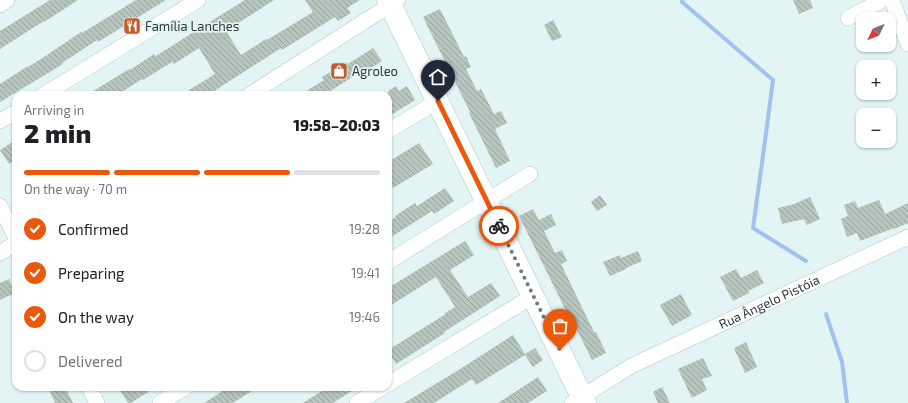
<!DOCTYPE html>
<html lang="en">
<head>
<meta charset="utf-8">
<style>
  :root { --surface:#fff; --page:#f6f6f6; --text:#202124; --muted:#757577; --line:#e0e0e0; --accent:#ea580c }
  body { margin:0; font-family:"Exo 2",sans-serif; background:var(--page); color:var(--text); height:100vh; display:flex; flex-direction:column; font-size:15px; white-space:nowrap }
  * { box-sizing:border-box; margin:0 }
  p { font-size:13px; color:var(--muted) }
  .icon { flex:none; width:22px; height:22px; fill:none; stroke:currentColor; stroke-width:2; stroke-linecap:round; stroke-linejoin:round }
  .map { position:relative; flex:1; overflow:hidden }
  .sheet { position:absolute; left:12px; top:91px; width:380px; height:300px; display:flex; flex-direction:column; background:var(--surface); border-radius:12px; box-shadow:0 1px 3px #0004 }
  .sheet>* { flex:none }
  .needle { width:26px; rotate:227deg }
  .buttons { position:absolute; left:856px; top:12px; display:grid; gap:8px }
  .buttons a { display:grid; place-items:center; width:40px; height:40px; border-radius:8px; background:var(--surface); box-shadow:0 1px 3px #0004; font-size:20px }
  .pin { position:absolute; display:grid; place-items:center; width:34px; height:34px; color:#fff; margin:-41px -17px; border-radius:50% 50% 50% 0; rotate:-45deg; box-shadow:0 0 4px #0007 }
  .pin .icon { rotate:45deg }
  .courier { position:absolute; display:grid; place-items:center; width:40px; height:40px; margin:-20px; border:3px solid #ea580c; border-radius:50%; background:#fff; color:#222; box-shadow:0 1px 5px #0007 }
  .head em { font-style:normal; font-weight:800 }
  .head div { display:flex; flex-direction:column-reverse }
  .head { display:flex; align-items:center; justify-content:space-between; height:68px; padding:0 12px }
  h1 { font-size:26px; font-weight:800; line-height:30px }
  .bar { display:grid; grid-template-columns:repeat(4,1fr); gap:6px 4px; align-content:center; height:48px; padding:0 12px }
  .bar i { height:5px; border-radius:3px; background:var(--line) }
  .bar .current { background:var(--accent) }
  .bar p { grid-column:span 4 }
  ol { padding:0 12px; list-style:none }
  li { display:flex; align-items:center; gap:12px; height:44px }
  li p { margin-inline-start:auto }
  li .icon { padding:4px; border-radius:50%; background:var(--accent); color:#fff; stroke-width:4 }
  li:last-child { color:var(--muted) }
  li i { width:22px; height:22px; border:2px solid var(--line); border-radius:50% }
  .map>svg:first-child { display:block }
</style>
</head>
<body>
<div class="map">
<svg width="908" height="403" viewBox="0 0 908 403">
  <defs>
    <pattern id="building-back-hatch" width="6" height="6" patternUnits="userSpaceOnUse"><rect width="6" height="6" fill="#b6c5bd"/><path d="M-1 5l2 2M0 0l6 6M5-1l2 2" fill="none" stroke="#95a19b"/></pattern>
  </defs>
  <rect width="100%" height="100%" fill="#e3f4f4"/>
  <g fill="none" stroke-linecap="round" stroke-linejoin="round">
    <!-- stream -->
    <path stroke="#a2c2ee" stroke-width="4" d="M682,0v2l91,78 -8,61 -12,87 53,33
      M826,314l16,48 5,41"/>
  </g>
  <!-- building -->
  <path fill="url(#building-back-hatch)" d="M50,0h28l-34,22v-1l-44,28v-18z
    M136,0h30l-68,42 -1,-2 -35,23 1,1 -63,38v-18l28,-18v1l16,-10 37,-25 1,1z
    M245,0h29l-48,31 15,24 25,-16 1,1 46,-28 -8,-12h55l-13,8 4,5 -13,8 -3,-4 -53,33 -1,-2 -73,47h-27l34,-21 -16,-26 -25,16 -2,-2 -29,18 -1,-1 -25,16h-30l42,-26 1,1 24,-16 2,2 33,-21 10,-7 14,-8z
    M793,0h17l3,8 -14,6z
    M440,9l24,48 2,-1 5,11 -5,2 11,22 4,-2 13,25 7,-3 6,12 -12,6 15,32 -14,7 -27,-55 1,-1 -47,-95z
    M553,20l9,17 -10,4 -8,-16z
    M373,48l9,13 -24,15 -1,-2 -33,21h-24l24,-15 -2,-3 25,-15 1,2z
    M396,86l3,5 8,-5 8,14 -27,17v-26z
    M16,140v19l-7,5 -9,-14z
    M419,143l14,21 -40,24 -5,-7v-19z
    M445,188l9,13 -20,13 -2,-3 -44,28v-17l8,-5 -1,-1 20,-13 2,3z
    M600,195l7,10 -10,6 -6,-9z
    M810,197l10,22 -13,6 -3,-6 -22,5 -4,-16 16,-4z
    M879,200l6,14 23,-11v20l-14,6v-1l-34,13 -3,-8 -10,4 -6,-18 7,-3 -4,-11 11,-4 3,7z
    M533,209l6,11 12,-6 5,11 -12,6 11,22 7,-3 5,11 -6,3 33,68h2l10,21 -14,7 -16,-32 -1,1 -56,-113z
    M465,241l9,14 -24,15 18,27 23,-14 9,13 -56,36 1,1 -49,31 -8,-13v-1l58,-36 -1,-1 10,-6 -19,-30 -48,30v-19z
    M638,251l4,10 -16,7v1l-16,7 -7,-14 17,-7 1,3z
    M736,269l5,9 16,-8 7,13 -16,8 1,2 -16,8 -13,-24z
    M9,279l6,14 -15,7v-17z
    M681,294l11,21 -20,11 -12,-21z
    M513,335l12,19 10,-6 8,12 -10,7 -8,-12 -49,30 -4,-6 -38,24h-30l53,-32z
    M746,342l11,25 -12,6 -11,-25z
    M703,358l9,18 -10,3 5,11 -15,8 -14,-29z
    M538,377l9,14 -19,12h-30z
    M48,387h17l8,16h-18z
    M118,387h38l-25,16h-3z
    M229,387h29l-25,16h-29z
    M328,387h30l-25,16h-30z
    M662,387l8,16h-12l-5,-11z"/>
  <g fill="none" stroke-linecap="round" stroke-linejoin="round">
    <defs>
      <g id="street">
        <path d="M892,0l16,44"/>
        <path d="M0,5l7,-5"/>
        <path d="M848,18l34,-18"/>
        <path d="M43,95l155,-95"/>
        <path d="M249,95l149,-95"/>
        <path d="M0,121l16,-9"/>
        <path d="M388,131l50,-30"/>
        <path d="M0,206l16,32"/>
        <path d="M0,253l16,-10"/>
        <path d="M388,262l142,-88"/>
        <path d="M388,384l145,-88"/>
        <path d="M89,387l8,16"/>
        <path d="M160,403l26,-16"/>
        <path d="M357,403l26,-16"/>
        <path id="s1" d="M572,403l59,-37 277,-129"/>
      </g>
      <path id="secondary" d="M388,0l197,403"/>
    </defs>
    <!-- street casing -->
    <use href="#street" stroke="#b7c8c8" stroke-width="16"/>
    <!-- secondary casing -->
    <use href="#secondary" stroke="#b7c8c8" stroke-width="23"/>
    <!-- street -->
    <use href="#street" stroke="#fff" stroke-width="15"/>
    <!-- secondary -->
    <use href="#secondary" stroke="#fff" stroke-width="22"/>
  </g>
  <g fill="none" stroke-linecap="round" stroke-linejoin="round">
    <!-- done -->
    <path stroke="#707a7a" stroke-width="4" stroke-dasharray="0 7.2" d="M499,226l61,124"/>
    <!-- route -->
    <path stroke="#ea580c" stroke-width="5" d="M438,101l61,125"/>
  </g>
  <!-- icons -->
  <defs>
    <symbol id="restaurant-square" viewBox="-11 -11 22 22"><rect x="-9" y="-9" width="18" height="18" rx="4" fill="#c15a2e" stroke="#e3f4f4"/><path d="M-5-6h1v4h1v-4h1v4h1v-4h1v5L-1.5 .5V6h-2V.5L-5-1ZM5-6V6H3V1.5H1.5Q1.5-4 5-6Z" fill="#fff"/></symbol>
    <symbol id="shop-square" viewBox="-11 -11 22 22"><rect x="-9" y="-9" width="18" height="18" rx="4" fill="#c15a2e" stroke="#e3f4f4"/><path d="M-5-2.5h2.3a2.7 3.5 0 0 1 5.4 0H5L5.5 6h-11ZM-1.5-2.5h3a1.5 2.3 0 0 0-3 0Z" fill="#fff"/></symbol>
  </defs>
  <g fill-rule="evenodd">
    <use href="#restaurant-square" x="122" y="16" width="20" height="20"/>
    <use href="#shop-square" x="329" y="61" width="20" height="20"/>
  </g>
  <g text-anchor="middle" stroke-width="3.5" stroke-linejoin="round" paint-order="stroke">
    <!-- poi labels -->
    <g font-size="13" fill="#323939" stroke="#e3f4f4" text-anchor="start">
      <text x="145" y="31">Família Lanches</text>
      <text x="352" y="76">Agroleo</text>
    </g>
    <!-- street labels -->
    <g font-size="13" fill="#323939" stroke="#e3f4f4">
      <text dy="5" stroke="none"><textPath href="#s1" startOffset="222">Rua Ângelo Pistóia</textPath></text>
    </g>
  </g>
</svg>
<div class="buttons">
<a><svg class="needle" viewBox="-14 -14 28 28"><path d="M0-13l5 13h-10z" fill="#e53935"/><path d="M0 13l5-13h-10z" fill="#757577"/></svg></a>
<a>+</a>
<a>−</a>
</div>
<div class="pin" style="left:560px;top:350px;background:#ea580c"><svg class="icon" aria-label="bag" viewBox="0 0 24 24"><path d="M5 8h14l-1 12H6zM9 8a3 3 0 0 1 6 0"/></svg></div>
<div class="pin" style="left:438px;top:101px;background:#1f2937"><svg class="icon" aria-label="home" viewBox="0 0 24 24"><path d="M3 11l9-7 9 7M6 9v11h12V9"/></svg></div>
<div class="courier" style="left:499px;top:226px"><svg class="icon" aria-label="bike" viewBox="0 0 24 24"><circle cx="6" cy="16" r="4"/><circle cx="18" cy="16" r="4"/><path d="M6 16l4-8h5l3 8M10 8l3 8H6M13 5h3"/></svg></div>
<section class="sheet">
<div class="head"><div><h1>2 min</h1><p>Arriving in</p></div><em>19:58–20:03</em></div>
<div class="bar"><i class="current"></i><i class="current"></i><i class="current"></i><i></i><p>On the way · 70 m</p></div>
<ol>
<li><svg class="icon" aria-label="check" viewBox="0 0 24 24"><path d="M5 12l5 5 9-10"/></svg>Confirmed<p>19:28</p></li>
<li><svg class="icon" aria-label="check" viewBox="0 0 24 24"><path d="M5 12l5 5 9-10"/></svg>Preparing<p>19:41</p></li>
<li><svg class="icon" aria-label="check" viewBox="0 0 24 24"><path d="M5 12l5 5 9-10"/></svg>On the way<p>19:46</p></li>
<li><i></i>Delivered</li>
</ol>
</section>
</div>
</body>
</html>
